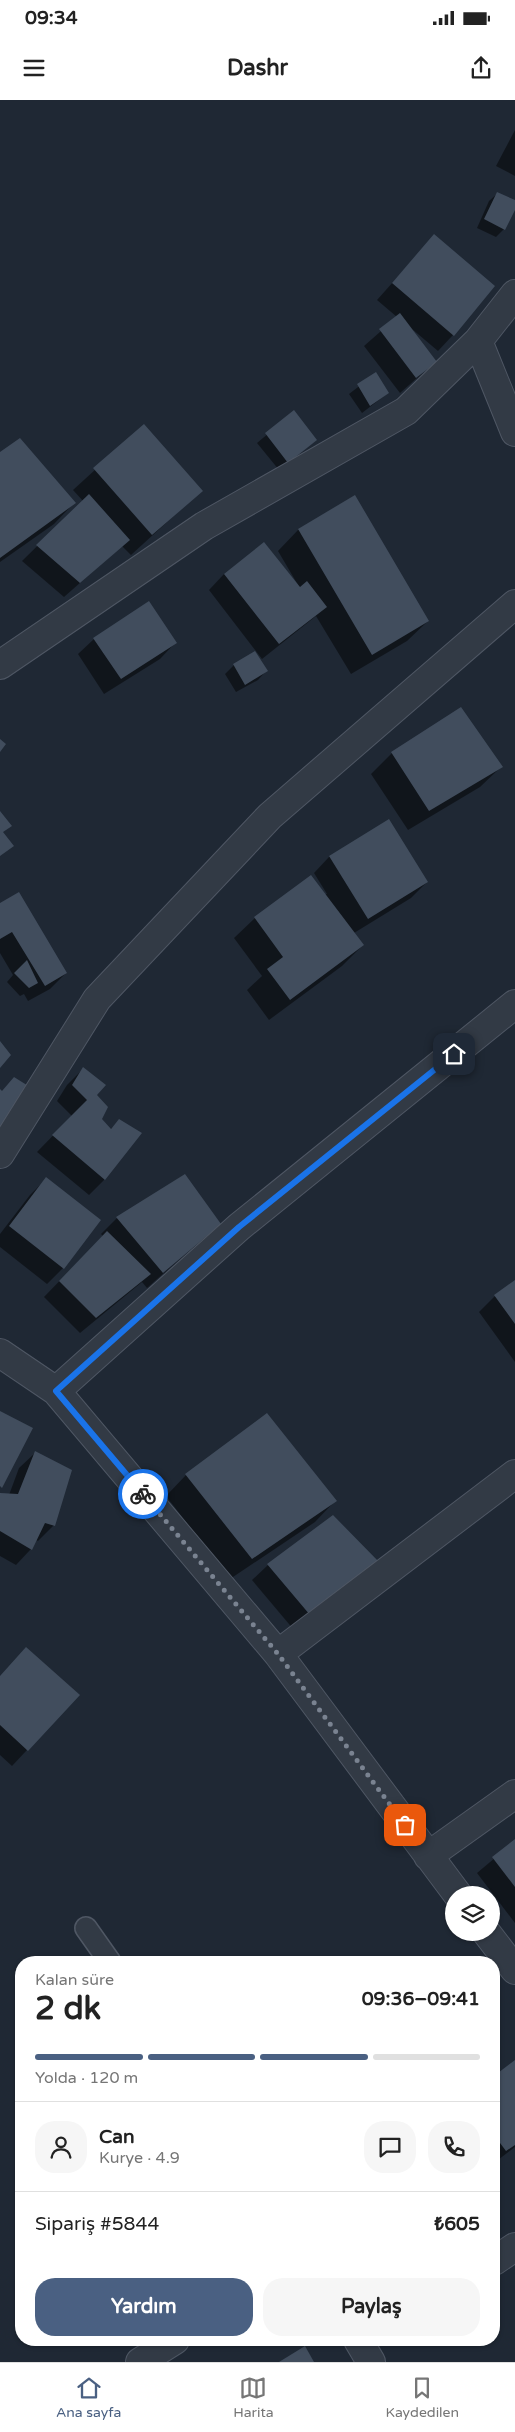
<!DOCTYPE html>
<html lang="tr">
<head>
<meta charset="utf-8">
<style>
  :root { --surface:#fff; --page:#f6f6f6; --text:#222; --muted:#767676; --line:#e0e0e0; --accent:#4a6082 }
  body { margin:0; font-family:"Varela Round",sans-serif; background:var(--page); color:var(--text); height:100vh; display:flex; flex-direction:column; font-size:19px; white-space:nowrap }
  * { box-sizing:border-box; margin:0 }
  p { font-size:16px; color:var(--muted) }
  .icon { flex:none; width:28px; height:28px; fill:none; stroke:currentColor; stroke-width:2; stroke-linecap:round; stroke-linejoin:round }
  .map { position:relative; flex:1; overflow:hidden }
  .details { position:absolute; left:15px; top:1856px; width:485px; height:390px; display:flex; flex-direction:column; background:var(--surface); border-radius:20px; box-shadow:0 1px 4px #0004 }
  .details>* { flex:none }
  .tools { position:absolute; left:445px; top:1786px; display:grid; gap:10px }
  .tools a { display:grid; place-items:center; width:55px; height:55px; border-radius:50%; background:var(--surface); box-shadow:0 1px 4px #0004; font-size:25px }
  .pin { position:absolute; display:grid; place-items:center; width:42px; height:42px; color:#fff; margin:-21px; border-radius:10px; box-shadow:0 2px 8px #0006 }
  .courier { position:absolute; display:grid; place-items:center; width:50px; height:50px; margin:-25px; border:4px solid #1a73e8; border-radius:50%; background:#fff; color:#222; box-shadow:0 1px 6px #0007 }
  .summary em { font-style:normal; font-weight:800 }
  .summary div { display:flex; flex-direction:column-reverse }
  .summary { display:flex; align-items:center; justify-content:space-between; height:85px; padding:0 20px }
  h1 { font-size:32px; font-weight:800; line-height:38px }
  .bar { display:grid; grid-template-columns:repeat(4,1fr); gap:8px 5px; align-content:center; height:60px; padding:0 20px }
  .bar i { height:6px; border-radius:4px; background:var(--line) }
  .bar .on { background:var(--accent) }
  .bar p { grid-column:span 4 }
  .line { display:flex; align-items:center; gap:12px; padding:0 20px; border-top:1px solid var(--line) }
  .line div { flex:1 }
  .round { display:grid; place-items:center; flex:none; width:52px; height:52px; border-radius:20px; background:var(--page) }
  .action { display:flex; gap:10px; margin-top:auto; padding:10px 20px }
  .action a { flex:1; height:58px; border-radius:20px; background:var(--accent); color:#fff; font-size:20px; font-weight:800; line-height:58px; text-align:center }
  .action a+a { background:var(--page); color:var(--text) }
  .status { display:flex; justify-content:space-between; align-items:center; height:35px; padding:0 25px; background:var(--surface); direction:ltr }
  .status svg { height:14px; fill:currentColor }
  header { display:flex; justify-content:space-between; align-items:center; height:65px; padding:0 20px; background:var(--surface); font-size:22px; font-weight:800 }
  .tabs { display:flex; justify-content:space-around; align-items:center; height:70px; border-top:1px solid var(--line); background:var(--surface); font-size:14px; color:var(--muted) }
  .tabs a { display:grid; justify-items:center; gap:2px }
  .tabs .on { color:var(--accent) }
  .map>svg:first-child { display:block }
</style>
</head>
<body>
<div class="status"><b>09:34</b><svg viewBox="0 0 49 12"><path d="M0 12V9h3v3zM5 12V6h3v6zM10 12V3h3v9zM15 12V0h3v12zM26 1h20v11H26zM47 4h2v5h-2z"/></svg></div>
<header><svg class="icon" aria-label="menu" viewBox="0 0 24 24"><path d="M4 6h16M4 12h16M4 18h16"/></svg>Dashr<svg class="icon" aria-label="share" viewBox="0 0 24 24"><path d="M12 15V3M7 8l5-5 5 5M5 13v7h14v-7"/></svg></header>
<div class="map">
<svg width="515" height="2262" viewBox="0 0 515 2262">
  <rect width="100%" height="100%" fill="#1f2834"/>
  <!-- shadow -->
  <path fill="#0007" d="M515,30v46l-19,-10z
    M498,93l17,8v6l-11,22 -8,8 -19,-9 12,-27z
    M434,136l19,99 -15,16 -26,-22 23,33 -35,31 -36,-47 33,-29 -20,-17z
    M375,274l13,19 -26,20 -13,-19z
    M294,312l22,28 -37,30 -22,-27z
    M143,326l58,65 -70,64 -9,-9 -58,51 -42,-36 61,-60 -10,-11z
    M0,353l74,50 -20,21 -54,38z
    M354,397l74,124 -21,20 -56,33 -35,-58 -54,43 -53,-69 15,-16 74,11 -20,-34 20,-21z
    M94,539l81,4 -15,16 -56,35 -26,-40z
    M255,553l11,18 -8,9 -22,12 -11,-18 9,-9z
    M392,653l109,14 -21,20 -72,43 -37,-56z
    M389,721l38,61 -16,16 -57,35 9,12 -21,21 -73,54 -22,-30 15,-14 -28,-38 21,-20 72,-24 -13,-21 15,-16z
    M0,805l66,68 -16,16 -22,12 -4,-7 -4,2 -13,-14 6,-7 -13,-22z
    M83,969l12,26 6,25 9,10 9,-10 21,14 -36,46 -15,15 -52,-43 35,-36 -15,-15 10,-16z
    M184,1075l35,49 -72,64 -5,-6 -62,51 -36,-36 59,-61 -2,-2 16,-16z
    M46,1079l17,89 -16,16 -47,-37v-13l30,-39z
    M515,1182v80l-36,-50 16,-16z
    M35,1353l19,72 -16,16 -2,-1 -5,9 -15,16 -16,-9v-62l9,1 10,-27z
    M186,1375l149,26 -20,21 -85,57 -64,-83z
    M378,1463l-84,67 -42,-50 16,-15z
    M0,1576l27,74 -15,16 -12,-11z
    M515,1741v82l-38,-50z
    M515,1961v86l-21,16v-86z"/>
  <!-- building -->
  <path fill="#414d5d" d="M497,92l18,8v10l-10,20 -21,-11z
    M434,134l61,52 -41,50 -62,-53z
    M400,213l37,49 -21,16 -37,-49z
    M376,272l13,21 -19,13 -13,-22z
    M294,310l23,30 -29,23 -23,-30z
    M144,324l59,67 -51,44 -59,-67z
    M20,338l56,65 -76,55v-106z
    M89,394l41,46 -50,43 -44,-38z
    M355,395l74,126 -57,34 -74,-126z
    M264,442l36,45 7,-6 20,26 -48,37 -55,-70z
    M149,501l28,42 -56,36 -28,-41z
    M255,551l13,20 -23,14 -12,-21z
    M461,607l42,60 -74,44 -38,-59z
    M0,639l6,5 -6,8z
    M0,711l12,15 -9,6 11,14 -14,10z
    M389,719l39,63 -60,37 -39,-63z
    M311,775l53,70 -74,55 -23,-31 16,-12 -29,-40z
    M19,792l48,81 -22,13 -33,-54 -12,7v-36z
    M27,860l11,23 -9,5 -15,-15z
    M0,941l11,14 -11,13z
    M83,967l23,18 -9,10 11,12 -6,12 9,10 8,-10 23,14 -37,47 -53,-45 35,-35 -15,-15z
    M14,977l16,10 -30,47v-45l2,2z
    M185,1074l36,50 -58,49 -47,-56z
    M46,1077l55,43 -37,49 -55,-43z
    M107,1131l44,43 -55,44 -37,-37z
    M515,1180v44l-21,-29z
    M0,1311l33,17 -31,60 -2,-2z
    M267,1313l70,88 -85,58 -67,-85z
    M35,1351l37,19 -17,56 -10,-3 -13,27 -32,-19v-38l18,1z
    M333,1415l47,48 -70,52 -43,-51z
    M26,1547l54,48 -52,56 -28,-26v-49z
    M515,1739v48l-23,-30z
    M515,1960v85l-9,6 -12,-16v-59z
    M305,2246l9,16h-35z"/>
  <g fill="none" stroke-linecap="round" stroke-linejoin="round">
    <defs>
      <path id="lane" d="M86,1828l24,34"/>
      <path id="street" d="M478,241l37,91
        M0,565l204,-139 202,-115 72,-70 37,-47
        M0,1054l97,-155 173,-183 245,-212
        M0,1253l56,38 222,263 180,241
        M56,1291l183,-164 276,-223
        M278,1554l237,-180
        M428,1756l87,-62
        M486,1832l29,38
        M494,2161l21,-14
        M358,2240l13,22
        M140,2262l35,-22"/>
    </defs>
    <!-- lane casing -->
    <use href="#lane" stroke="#4f5764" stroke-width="24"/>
    <!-- street casing -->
    <use href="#street" stroke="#4f5764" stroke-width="30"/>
    <!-- lane -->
    <use href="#lane" stroke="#323a45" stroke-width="21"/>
    <!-- street -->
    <use href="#street" stroke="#323a45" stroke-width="28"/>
  </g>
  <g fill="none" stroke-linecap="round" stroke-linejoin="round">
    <!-- done -->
    <path stroke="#7a8391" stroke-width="5" stroke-dasharray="0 9" d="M143,1394l135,160 127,171"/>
    <!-- route -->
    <path stroke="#1a73e8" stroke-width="6" d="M143,1394l-87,-103 183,-164 215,-173"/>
  </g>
</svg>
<div class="tools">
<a><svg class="icon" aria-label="layers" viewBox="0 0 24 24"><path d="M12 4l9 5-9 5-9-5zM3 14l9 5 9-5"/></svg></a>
</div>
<div class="pin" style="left:405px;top:1725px;background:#ea580c"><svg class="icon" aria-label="bag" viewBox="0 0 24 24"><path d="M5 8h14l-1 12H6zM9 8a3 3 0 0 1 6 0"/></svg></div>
<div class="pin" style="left:454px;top:954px;background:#1f2937"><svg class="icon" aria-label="home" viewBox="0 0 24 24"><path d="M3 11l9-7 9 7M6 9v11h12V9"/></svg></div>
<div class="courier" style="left:143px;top:1394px"><svg class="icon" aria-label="bike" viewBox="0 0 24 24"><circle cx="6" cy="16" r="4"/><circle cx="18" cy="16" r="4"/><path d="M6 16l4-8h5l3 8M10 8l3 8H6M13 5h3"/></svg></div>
<section class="details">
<div class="summary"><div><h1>2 dk</h1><p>Kalan süre</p></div><em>09:36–09:41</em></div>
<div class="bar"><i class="on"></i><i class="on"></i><i class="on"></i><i></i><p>Yolda · 120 m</p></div>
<div class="line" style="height:90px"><a class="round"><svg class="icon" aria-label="person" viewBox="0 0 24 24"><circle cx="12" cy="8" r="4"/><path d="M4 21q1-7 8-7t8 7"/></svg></a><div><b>Can</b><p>Kurye · 4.9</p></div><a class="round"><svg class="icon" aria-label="chat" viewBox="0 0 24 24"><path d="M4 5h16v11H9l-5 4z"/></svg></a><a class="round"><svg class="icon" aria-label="phone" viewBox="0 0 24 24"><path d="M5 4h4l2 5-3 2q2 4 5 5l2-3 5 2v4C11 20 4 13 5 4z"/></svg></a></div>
<div class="line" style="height:65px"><div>Sipariş #5844</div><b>₺605</b></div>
<div class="action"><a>Yardım</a><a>Paylaş</a></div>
</section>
</div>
<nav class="tabs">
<a class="on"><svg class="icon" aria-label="home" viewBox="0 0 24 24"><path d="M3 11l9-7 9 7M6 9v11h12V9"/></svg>Ana sayfa</a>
<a><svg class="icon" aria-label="map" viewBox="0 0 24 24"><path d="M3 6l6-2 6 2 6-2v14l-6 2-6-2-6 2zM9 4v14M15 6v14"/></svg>Harita</a>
<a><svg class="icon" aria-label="saved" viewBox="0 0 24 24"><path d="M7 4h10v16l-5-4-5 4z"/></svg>Kaydedilen</a>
</nav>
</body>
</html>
